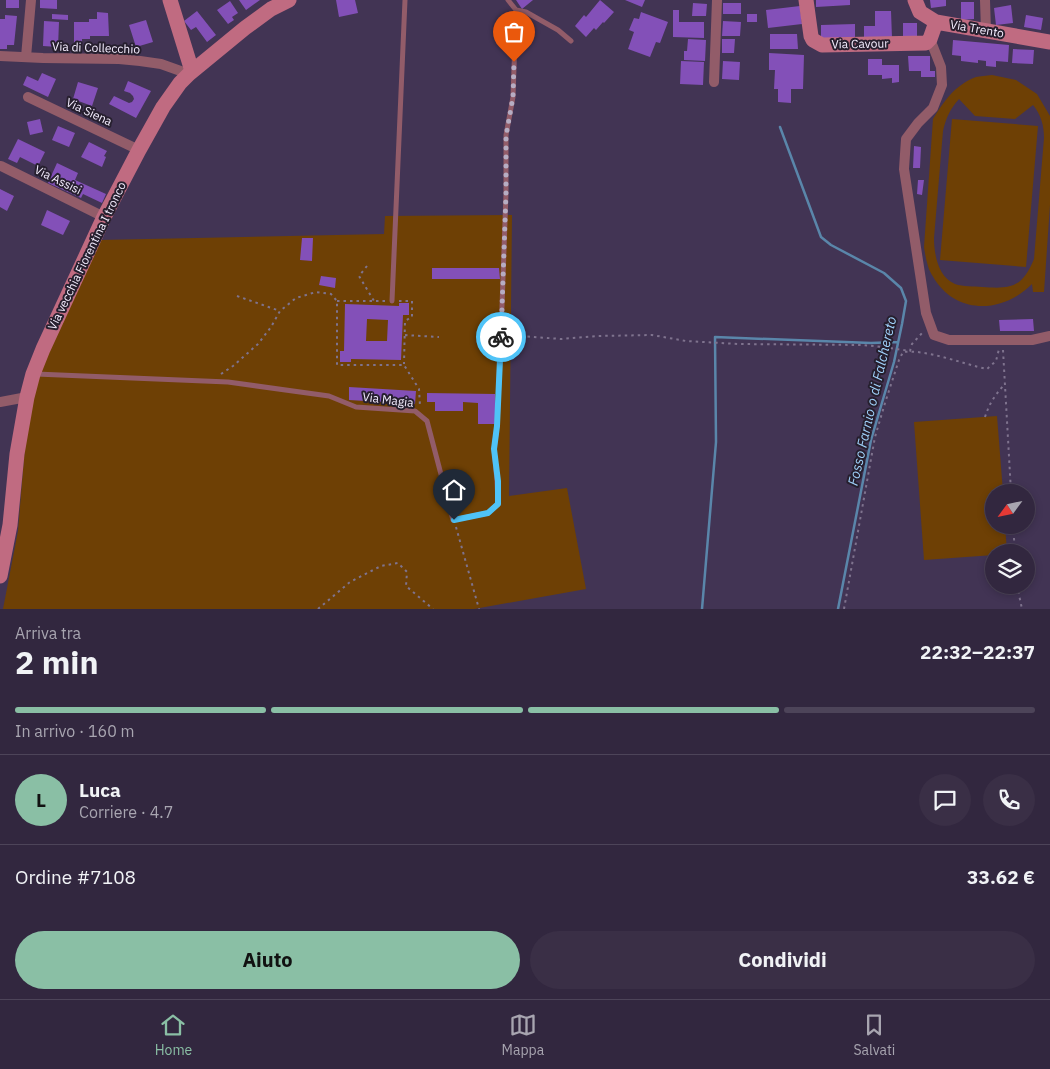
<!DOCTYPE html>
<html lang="it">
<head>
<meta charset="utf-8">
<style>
  :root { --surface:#32273f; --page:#3a2f46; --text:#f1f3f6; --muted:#a8a5b0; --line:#4d4459; --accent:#8abfa5 }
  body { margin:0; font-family:"IBM Plex Sans",sans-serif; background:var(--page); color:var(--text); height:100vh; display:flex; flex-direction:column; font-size:19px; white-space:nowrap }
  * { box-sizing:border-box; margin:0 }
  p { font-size:16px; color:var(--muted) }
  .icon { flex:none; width:28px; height:28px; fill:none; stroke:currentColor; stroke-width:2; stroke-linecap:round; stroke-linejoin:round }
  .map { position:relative; height:609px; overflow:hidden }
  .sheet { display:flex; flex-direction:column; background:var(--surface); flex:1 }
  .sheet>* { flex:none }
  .needle { width:32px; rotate:237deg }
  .controls { position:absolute; left:985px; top:484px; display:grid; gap:10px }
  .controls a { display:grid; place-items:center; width:50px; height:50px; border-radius:50%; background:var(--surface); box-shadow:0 2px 8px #0003,0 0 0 1px var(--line); font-size:25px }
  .pin { position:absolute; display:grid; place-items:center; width:42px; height:42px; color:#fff; margin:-51px -21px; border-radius:50% 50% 50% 0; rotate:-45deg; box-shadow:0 0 5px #0007 }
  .pin .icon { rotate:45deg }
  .courier { position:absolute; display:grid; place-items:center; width:50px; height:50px; margin:-25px; border:4px solid #4fc3f7; border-radius:50%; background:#fff; color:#222; box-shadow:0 1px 6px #0007 }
  .summary em { font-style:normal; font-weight:800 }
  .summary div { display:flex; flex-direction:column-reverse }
  .summary { display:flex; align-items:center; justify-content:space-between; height:85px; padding:0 15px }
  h1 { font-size:32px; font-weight:800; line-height:38px }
  .bar { display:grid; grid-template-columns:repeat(4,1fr); gap:8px 5px; align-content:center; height:60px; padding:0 15px }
  .bar i { height:6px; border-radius:4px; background:var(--line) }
  .bar .selected { background:var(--accent) }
  .bar p { grid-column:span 4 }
  .line { display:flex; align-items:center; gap:12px; padding:0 15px; border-top:1px solid var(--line) }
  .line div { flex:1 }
  .round { display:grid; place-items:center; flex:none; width:52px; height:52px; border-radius:26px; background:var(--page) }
  .action { display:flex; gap:10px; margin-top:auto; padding:10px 15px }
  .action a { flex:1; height:58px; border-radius:30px; background:var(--accent); color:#111; font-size:20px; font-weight:800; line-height:58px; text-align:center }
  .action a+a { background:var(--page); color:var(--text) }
  .menu { display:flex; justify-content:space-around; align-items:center; height:70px; border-top:1px solid var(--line); background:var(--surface); font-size:14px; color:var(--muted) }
  .menu a { display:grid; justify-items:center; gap:2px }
  .menu .selected { color:var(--accent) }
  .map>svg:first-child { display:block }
</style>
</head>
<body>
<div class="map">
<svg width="1050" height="609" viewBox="0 0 1050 609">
  <rect width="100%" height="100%" fill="#423454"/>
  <!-- green -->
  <path fill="#6e4005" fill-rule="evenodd" d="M992,75l24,5 21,14 13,22v89l-6,87h-11l-1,-8c-28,28 -73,32 -97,-4 -2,-4 -6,-9 -7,-14 -2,-6 -3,-12 -4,-19l9,-128c11,-18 22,-34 43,-42 4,-1 11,-1 16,-2zM959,99l16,17 40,3 18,-14c8,10 11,20 11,33l-10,121c-12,29 -23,30 -52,28 -8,-1 -19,0 -27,-3 -17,-7 -21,-30 -21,-46l9,-107c3,-13 7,-22 16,-32z
    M952,119l86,7 -12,141 -86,-7z
    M512,215l-3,281 58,-8 19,101 -112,20h-471l15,-78 7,-85 6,-43 17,-53 51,-110 285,-6 1,-18z
    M997,416l6,76h-9v33h11l2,27h-13v3l-70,5 -10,-138z"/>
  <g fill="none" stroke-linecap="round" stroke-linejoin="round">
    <!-- stream -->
    <path stroke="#5a86aa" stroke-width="2.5" d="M780,127l41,110 10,8 53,28 17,15 5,13 -4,23 -8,38 -23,78 -33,169
      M702,609l14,-167 -1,-105 156,6 27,-1"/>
  </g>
  <!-- building -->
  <path fill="#8350b8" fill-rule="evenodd" d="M6,0h13v8h-13z
    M40,0h17v9l-17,-1z
    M239,0h21l-14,10z
    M336,0h19l3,13 -19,4z
    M516,0h17l-11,9z
    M600,0l14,12 -10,11 -1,-1 -7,8 -2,-2 -8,9 -11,-11 9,-11 2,2z
    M625,0h20l-3,7z
    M816,0h34v5l-34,2z
    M930,0h16v6l-15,2z
    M230,1l8,12 -6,4 2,3 -6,4 -11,-14z
    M961,2h13v17l-13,1z
    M693,3l14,1 -1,12h-14z
    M723,3h18v11h-18z
    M1011,5l2,18 -17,2 -2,-17z
    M800,6l2,18 -34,4 -2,-18z
    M673,10h6v12h25v16l-31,-1z
    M197,11l19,24 -9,7 -11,-15 -5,3 -7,-9z
    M875,11h16l1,27 -28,1v-13h11z
    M97,12l11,1 1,23h-19v3h-8v3h-8v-20h15v-3h8z
    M641,12l27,10 -8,21 -4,-1 -6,15 -22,-8 6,-17 -5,-2 5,-12 5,1z
    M52,14l16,1v5l-16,-1z
    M747,14h10v8h-10z
    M5,15l12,1 -3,29h-7v4h-7v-30h5z
    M1026,15l17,3 -2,12 -17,-3z
    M146,20l7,22 -17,5 -7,-22z
    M44,21l15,1 -1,25 -15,-1z
    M723,21l18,1 -1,14h-18z
    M903,23h14v15h-14z
    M855,24v15l-34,1v-15z
    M770,34h27l1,15h-28z
    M688,39l18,1 -1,21 -21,-1v-9h3z
    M722,39h13l-1,14h-12z
    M953,40l56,5 -1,17 -12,-1v6l-10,-1v-5l-8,-1v3l-17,-2v-5l-9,-1z
    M1013,49l21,1 -1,14 -21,-1z
    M769,53l35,2 -1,34h-12v14l-13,-1v-13h-4l1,-19h-6z
    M908,56h22v15h5v6h-14v-6h-12z
    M868,59h14v6h17v17l-7,1v-5l-10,1v-4h-14z
    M681,61l23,1 -1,23 -23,-1z
    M723,61l17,1 -1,18 -17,-1z
    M42,73l14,6 -8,18 -25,-12 4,-9 11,5z
    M128,81l23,10 -15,27 -27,-14 5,-8 15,7 3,-1 2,-3 -1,-3 -3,-3 -6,-2z
    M78,82l20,6 -6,18 -19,-7z
    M40,119l3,13 -13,3 -3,-13z
    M58,126l17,7 -6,14 -17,-7z
    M18,139l27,13 -7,14 -18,-9 -3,6 -9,-4z
    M89,142l18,9 -3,5 2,1 -4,10 -21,-10z
    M914,146l7,1 -1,21h-7z
    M57,163l21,10 -3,7 31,14 -4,9 -19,-9 -2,4 -33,-15z
    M918,180h6l-2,15 -5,-1z
    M0,189l14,7 -7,15 -7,-4z
    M47,210l23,11 -7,14 -22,-10z
    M302,238h11l-1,23 -12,-1z
    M432,268h67l1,11h-68z
    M321,276l15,2 -1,10 -16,-3z
    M399,303h10v12h-6l-2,45 -50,-1v3h-11v-11h4l1,-47 54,2zM367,319l21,1 -1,21h-21z
    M1033,319l1,12h-34l-1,-11z
    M349,387l67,4 -1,13 -66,-4z
    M427,393l68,1v30h-17v-21l-15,-1v9h-28v-9h-8z"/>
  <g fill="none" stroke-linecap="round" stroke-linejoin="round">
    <!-- path -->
    <path stroke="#7f738e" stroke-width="2" stroke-dasharray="2.5 4" stroke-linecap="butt" d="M367,266l-8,10 15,25
      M237,296l43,15
      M337,301h50
      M399,301h13v16l-7,4 -1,43
      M405,335l34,2
      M508,335l53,4 37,-3 54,-1 34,6 52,3 125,1 20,2 27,4 2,-7 11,-12
      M1003,350l8,142
      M221,374l12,-8 25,-22 13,-17 9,-16 16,-13 20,-6 15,2 6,7v64h67l15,24 1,17
      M985,417c4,-13 10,-22 19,-32
      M1013,525l2,27
      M456,527l23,82
      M1017,585l5,24
      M318,609l32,-27 31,-16 17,-3 9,9 -1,14 27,23
      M844,609l31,-172 10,-34 14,-43 4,-8c23,-3 60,12 84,17l9,-8 3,-12"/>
    <!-- lane -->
    <path stroke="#925c69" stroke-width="5" d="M508,0l8,10 10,2 32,18 13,11
      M392,301l13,-301
      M36,374l192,8 101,14 27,11 59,4 12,10 26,99 35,-7 10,-9 -1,-23 -3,-32 3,-23 4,-91 5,-142v-58l7,-38 3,-87"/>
    <!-- street -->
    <path stroke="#925c69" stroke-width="10" d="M985,0l1,31
      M930,39l11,28 1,18 -9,23 -15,15 -12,16 -2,30 22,144 8,22 15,5h83l18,-4
      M0,56l43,2 76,1 21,2 21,3 28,10
      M26,57l5,-57
      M714,82l3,-82
      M28,97l111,53
      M1,166l103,51
      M0,402l27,-5"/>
    <!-- secondary -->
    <path stroke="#c06b81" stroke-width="15" d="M170,0l22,71
      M806,0l5,36 2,4 9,5 104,-2 4,-4 6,-17
      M915,0l5,12 16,10 114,20
      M0,576l10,-51 7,-71 10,-57 6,-23 10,-25 61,-132 35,-67 24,-43 17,-24 9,-9 56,-46 26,-19 18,-9"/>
  </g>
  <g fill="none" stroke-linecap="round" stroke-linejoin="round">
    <!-- done -->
    <path stroke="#b6adc3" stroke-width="5" stroke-dasharray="0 9" d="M501,337l5,-144v-57l7,-39 1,-35"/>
    <!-- route -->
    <path stroke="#4fc3f7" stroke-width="6" d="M454,520l34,-7 10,-9v-23l-4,-32 3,-23 4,-89"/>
  </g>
  <g text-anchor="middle" stroke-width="4" stroke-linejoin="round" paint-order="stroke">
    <!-- street labels -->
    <g font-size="12" fill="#f5eeff" stroke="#261f2e">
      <text transform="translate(977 29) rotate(10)" y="4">Via Trento</text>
      <text transform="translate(860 44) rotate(-1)" y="4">Via Cavour</text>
      <text transform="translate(96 48) rotate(2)" y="4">Via di Collecchio</text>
      <text transform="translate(89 112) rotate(25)" y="4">Via Siena</text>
      <text transform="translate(58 180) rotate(26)" y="4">Via Assisi</text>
      <text transform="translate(87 256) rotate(-64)" y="4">Via vecchia Fiorentina I tronco</text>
      <text transform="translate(388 400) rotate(7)" y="4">Via Magia</text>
    </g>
    <!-- water labels -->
    <g font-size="14" font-style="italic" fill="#a0d1fa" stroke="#261f2e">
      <text transform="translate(872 401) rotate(-77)" y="5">Fosso Farnio o di Falchereto</text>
    </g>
  </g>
</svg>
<div class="controls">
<a><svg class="needle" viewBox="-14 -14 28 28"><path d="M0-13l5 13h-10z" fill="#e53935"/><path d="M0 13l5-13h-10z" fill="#a8a5b0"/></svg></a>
<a><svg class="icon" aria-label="layers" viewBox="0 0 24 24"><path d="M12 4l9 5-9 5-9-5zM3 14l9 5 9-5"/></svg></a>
</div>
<div class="pin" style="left:514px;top:62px;background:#ea580c"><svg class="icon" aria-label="bag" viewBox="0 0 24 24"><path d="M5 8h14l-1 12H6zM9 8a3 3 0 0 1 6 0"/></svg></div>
<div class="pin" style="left:454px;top:520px;background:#1f2937"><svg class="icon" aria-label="home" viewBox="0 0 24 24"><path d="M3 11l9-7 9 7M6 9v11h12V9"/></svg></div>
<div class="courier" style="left:501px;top:337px"><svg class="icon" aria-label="bike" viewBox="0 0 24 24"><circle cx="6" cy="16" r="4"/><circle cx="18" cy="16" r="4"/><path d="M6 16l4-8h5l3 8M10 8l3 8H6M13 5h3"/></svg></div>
</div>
<section class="sheet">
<div class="summary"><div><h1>2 min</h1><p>Arriva tra</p></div><em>22:32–22:37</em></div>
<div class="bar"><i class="selected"></i><i class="selected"></i><i class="selected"></i><i></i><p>In arrivo · 160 m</p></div>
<div class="line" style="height:90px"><b class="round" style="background:var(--accent);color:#111">L</b><div><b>Luca</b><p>Corriere · 4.7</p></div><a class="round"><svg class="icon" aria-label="chat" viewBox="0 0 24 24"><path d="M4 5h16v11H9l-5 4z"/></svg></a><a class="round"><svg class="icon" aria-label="phone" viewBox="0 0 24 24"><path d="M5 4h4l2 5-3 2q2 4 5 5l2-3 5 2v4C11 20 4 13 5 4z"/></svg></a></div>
<div class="line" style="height:65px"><div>Ordine #7108</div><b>33.62 €</b></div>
<div class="action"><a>Aiuto</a><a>Condividi</a></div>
</section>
<nav class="menu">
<a class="selected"><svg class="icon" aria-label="home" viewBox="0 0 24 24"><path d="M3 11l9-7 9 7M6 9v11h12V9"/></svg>Home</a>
<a><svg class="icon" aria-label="map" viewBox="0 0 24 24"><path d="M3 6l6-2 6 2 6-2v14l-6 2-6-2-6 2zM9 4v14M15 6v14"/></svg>Mappa</a>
<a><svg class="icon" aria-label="saved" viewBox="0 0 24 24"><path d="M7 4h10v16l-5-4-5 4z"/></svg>Salvati</a>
</nav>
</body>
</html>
